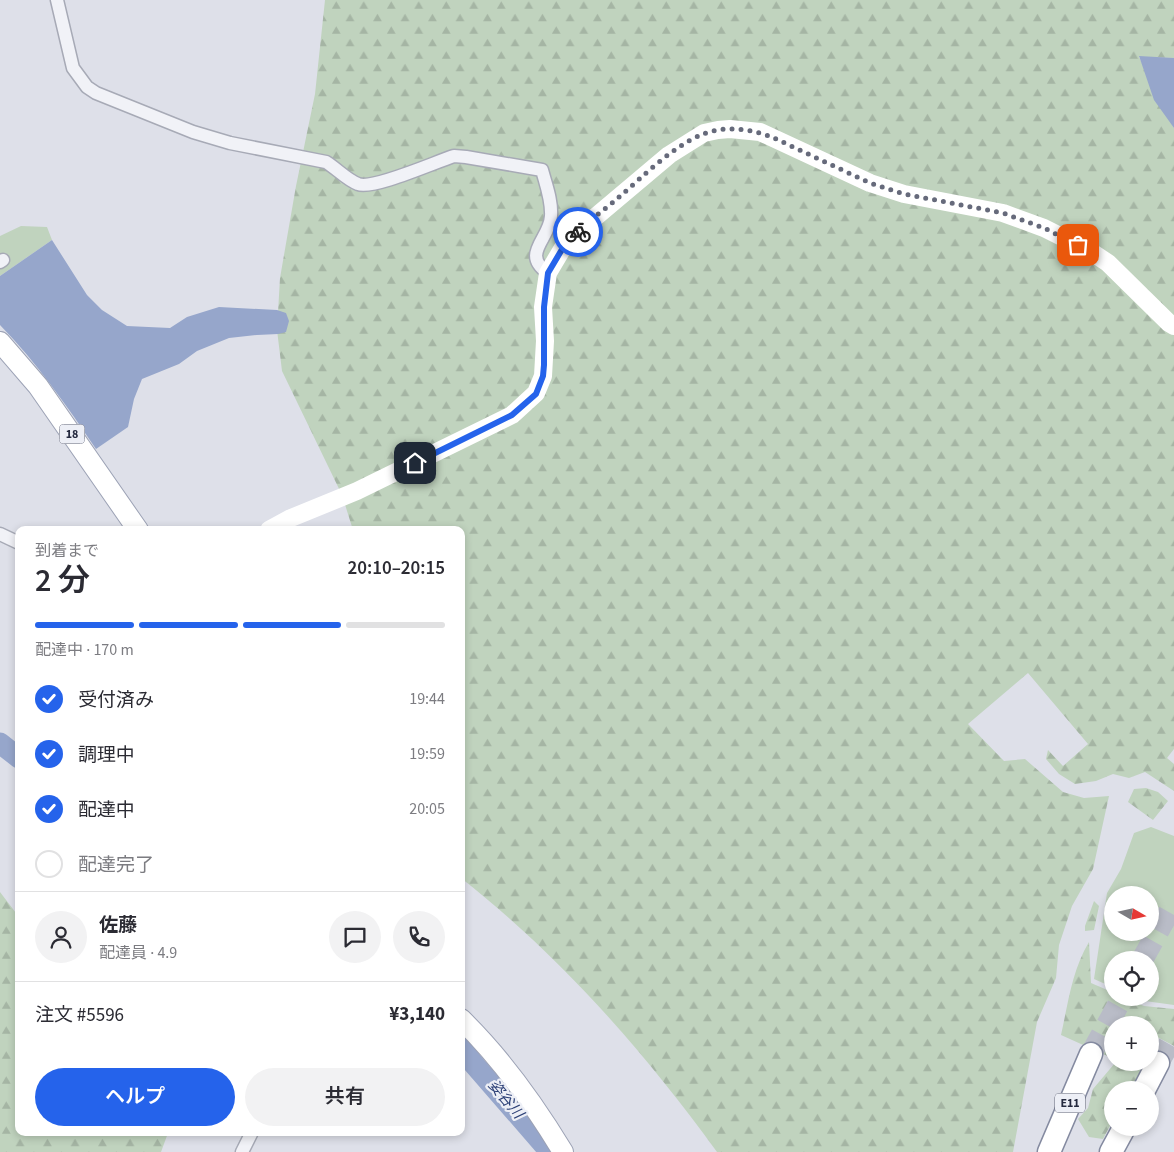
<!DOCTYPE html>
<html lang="ja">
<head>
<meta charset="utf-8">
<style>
  :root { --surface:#fff; --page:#f2f2f3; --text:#2b2b33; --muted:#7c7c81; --line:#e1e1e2; --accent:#2563eb }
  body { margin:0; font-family:"Source Sans 3","Noto Sans JP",sans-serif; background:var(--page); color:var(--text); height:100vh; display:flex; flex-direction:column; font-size:19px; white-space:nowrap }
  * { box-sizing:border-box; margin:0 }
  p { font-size:16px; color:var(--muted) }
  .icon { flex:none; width:28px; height:28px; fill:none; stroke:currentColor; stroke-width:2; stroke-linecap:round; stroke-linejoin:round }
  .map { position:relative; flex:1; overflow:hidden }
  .side { position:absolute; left:15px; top:526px; width:450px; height:610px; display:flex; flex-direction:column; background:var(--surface); border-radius:10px; box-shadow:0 2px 8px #0003 }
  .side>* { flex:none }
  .needle { width:32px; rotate:99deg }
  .fabs { position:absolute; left:1104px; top:886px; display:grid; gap:10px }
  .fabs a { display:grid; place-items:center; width:55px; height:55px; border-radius:50%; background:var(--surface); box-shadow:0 2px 8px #0003; font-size:25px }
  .pin { position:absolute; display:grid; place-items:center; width:42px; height:42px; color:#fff; margin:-21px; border-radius:10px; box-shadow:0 2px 8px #0006 }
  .courier { position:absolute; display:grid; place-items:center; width:50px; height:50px; margin:-25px; border:4px solid #2563eb; border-radius:50%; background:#fff; color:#222; box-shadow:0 1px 6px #0007 }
  .overview em { font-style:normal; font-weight:600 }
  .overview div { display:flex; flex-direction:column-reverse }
  .overview { display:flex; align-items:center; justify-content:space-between; height:85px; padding:0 20px }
  h1 { font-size:32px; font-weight:600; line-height:38px }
  .bar { display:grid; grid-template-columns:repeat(4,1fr); gap:8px 5px; align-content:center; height:60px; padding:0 20px }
  .bar i { height:6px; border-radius:4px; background:var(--line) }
  .bar .current { background:var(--accent) }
  .bar p { grid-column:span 4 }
  .line { display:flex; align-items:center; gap:12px; padding:0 20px; border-top:1px solid var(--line) }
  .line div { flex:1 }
  .round { display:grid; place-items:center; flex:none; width:52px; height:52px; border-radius:26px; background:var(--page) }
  ol { padding:0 20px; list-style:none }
  li { display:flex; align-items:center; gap:15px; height:55px }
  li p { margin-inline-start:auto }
  li .icon { padding:5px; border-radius:50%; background:var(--accent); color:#fff; stroke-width:4 }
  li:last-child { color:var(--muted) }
  li i { width:28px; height:28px; border:2px solid var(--line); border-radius:50% }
  .action { display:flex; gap:10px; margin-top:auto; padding:10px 20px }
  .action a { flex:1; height:58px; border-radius:30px; background:var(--accent); color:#fff; font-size:20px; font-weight:600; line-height:58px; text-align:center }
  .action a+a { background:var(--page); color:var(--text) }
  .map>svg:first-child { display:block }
</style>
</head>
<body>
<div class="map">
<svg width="1174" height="1152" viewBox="0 0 1174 1152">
  <defs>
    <pattern id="forest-firs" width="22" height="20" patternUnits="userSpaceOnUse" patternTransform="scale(1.25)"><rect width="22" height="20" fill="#c0d3be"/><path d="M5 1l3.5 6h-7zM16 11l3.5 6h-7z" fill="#a5b5a4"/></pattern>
  </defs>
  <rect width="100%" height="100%" fill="#dee0e9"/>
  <!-- green -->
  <path fill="#c0d3be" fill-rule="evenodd" d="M21,226l26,1 5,13 -52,36v-40z
    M1151,827l23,9v169l-29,-4 -8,-3h13v-38h-38v27l-18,-8 13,-86 14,-24 13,-36zM1112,895h38v37h-38z"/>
  <!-- forest -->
  <path fill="url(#forest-firs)" d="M325,0h849v58l-35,-1 35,71v621l-7,9 7,6v27l-29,-19 -16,6 -16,-4 -17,7 -21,3 -16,-10 -13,-15 2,-9 15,16 25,-22 -60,-71 -60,51 36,37 21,-2 38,33 21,6 25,-2 -16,73 -21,37 -13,39 -3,33 -19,44 -24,130h-296c-74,-102 -157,-196 -256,-274v-348h-108l-11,-35 -60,-124 -5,-41 3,-52 16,-92 19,-92z
    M1146,788l12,4 10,9 -15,19 -25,-18 6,-13z
    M0,892l19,25v215l149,1 -7,19h-161z
    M1094,901l5,5 -5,24 -9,1v-5z
    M1089,942l2,41 21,9v6h13l19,8 30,3v37l-15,-8 -9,16v-29h-38v33l-51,-23c7,-31 11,-65 28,-93z
    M1115,1063h30l-15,27h-18v32l-9,17 -14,-2 -11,-18 10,-11 5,-19z"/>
  <!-- water -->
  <path fill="#96a6cb" d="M1139,56l35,2v70l-20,-28z
    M52,240l35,55 15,15 25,16 43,2 17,-11 32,-10 58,3 9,3 3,8 -3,11 -8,2 -21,1 -28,3 -32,13 -18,13 -37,15 -8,20 -6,28 -32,22c-29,-43 -59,-86 -96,-124v-49z"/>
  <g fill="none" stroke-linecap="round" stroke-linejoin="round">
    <!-- river -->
    <path stroke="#96a6cb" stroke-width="21" d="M0,743l19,15
      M461,1045l11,17 78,90"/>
    <!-- highway-tunnel -->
    <path stroke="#b9bcc7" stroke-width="22" stroke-dasharray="22 11" stroke-linecap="butt" d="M1142,960l32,-57
      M1091,1054l31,-56
      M1158,1063l16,-28"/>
    <defs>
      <path id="street" d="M57,0l16,68 14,19 9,6 97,39 37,11 96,19c10,6 21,18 32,22 15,6 77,-22 96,-28l12,1 76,13c4,15 10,30 9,46 -1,23 -31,38 -3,57
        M0,262l3,-2
        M0,534l19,9
        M242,1152l10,-20"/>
      <path id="primary" d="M0,342l38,44 100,144
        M461,1019c40,39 73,85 102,133"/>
      <path id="highway" d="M1144,1090l14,-27
        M1049,1152l42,-98
        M1111,1152l13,-24"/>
    </defs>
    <!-- street casing -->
    <use href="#street" stroke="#a7aab6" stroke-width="15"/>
    <!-- primary casing -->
    <use href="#primary" stroke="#9ca2b5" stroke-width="22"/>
    <!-- highway casing -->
    <use href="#highway" stroke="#848aa0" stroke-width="25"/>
    <!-- street -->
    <use href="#street" stroke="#f1f2f7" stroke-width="12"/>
    <!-- secondary -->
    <path stroke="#fff" stroke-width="18" d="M269,530l22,-12 66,-27 155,-76 24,-22 7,-17 2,-35 -2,-34 5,-34 16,-27 16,-16 89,-75 35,-22 14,-3 12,-1 30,3 110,51 34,11 99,19 41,15 46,23 18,12 61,60 5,3"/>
    <!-- primary -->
    <use href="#primary" stroke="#fff" stroke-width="20"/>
    <!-- highway -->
    <use href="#highway" stroke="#fff" stroke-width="22"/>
  </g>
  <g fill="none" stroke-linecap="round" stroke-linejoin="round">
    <!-- done -->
    <path stroke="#666a7b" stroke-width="5" stroke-dasharray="0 9" d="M578,232c12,-12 27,-23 40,-34 27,-23 65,-63 100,-68 19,-3 39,1 56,8l96,45 34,11 99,19 41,15 34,17"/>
    <!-- route -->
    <path stroke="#2563eb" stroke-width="6" d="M415,463l97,-48 24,-21 7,-18 1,-11v-58l4,-34 16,-27 14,-14"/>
  </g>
  <g text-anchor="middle" stroke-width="4.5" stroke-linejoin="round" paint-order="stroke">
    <!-- shield labels -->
    <g fill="#edeff6" stroke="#626677" stroke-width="1">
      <rect x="59.5" y="424.5" width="25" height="19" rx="4"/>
      <rect x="1055" y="1093.5" width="30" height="19" rx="4"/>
    </g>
    <g font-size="12" font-weight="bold" fill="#262b40">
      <text x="72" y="438">18</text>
      <text x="1070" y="1107">E11</text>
    </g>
    <!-- water labels -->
    <g font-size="15" font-style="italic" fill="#2d4177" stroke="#edeff6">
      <text transform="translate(506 1099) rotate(50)" y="5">姿谷川</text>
    </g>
  </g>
</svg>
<div class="fabs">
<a><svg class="needle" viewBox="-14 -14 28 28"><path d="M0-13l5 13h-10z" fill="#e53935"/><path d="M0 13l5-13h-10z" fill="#7c7c81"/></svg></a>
<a><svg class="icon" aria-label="locate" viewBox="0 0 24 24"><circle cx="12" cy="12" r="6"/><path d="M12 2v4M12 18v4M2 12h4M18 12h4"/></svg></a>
<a>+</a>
<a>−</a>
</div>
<div class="pin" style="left:1078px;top:245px;background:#ea580c"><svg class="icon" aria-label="bag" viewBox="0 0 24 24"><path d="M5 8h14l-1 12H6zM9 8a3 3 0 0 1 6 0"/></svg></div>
<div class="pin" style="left:415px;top:463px;background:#1f2937"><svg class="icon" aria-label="home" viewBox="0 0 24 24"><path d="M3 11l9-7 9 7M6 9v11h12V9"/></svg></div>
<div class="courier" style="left:578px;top:232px"><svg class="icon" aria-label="bike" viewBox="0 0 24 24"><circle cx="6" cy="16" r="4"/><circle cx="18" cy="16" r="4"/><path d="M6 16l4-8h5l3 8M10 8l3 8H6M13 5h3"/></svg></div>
<section class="side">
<div class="overview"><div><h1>2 分</h1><p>到着まで</p></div><em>20:10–20:15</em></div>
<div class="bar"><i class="current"></i><i class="current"></i><i class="current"></i><i></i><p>配達中 · 170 m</p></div>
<ol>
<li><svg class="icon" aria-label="check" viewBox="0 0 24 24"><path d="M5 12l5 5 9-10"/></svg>受付済み<p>19:44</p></li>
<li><svg class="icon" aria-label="check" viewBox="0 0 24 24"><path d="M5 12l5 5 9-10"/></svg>調理中<p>19:59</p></li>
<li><svg class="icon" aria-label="check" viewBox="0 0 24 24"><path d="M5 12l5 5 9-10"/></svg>配達中<p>20:05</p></li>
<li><i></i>配達完了</li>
</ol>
<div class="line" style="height:90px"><a class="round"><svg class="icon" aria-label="person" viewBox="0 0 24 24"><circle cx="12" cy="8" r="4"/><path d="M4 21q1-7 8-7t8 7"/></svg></a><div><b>佐藤</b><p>配達員 · 4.9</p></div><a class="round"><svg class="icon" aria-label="chat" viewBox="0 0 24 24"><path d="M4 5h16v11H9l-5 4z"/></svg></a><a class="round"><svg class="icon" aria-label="phone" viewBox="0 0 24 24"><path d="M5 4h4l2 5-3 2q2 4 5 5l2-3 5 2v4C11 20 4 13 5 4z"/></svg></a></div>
<div class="line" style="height:65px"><div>注文 #5596</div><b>¥3,140</b></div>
<div class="action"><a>ヘルプ</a><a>共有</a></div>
</section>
</div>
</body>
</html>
